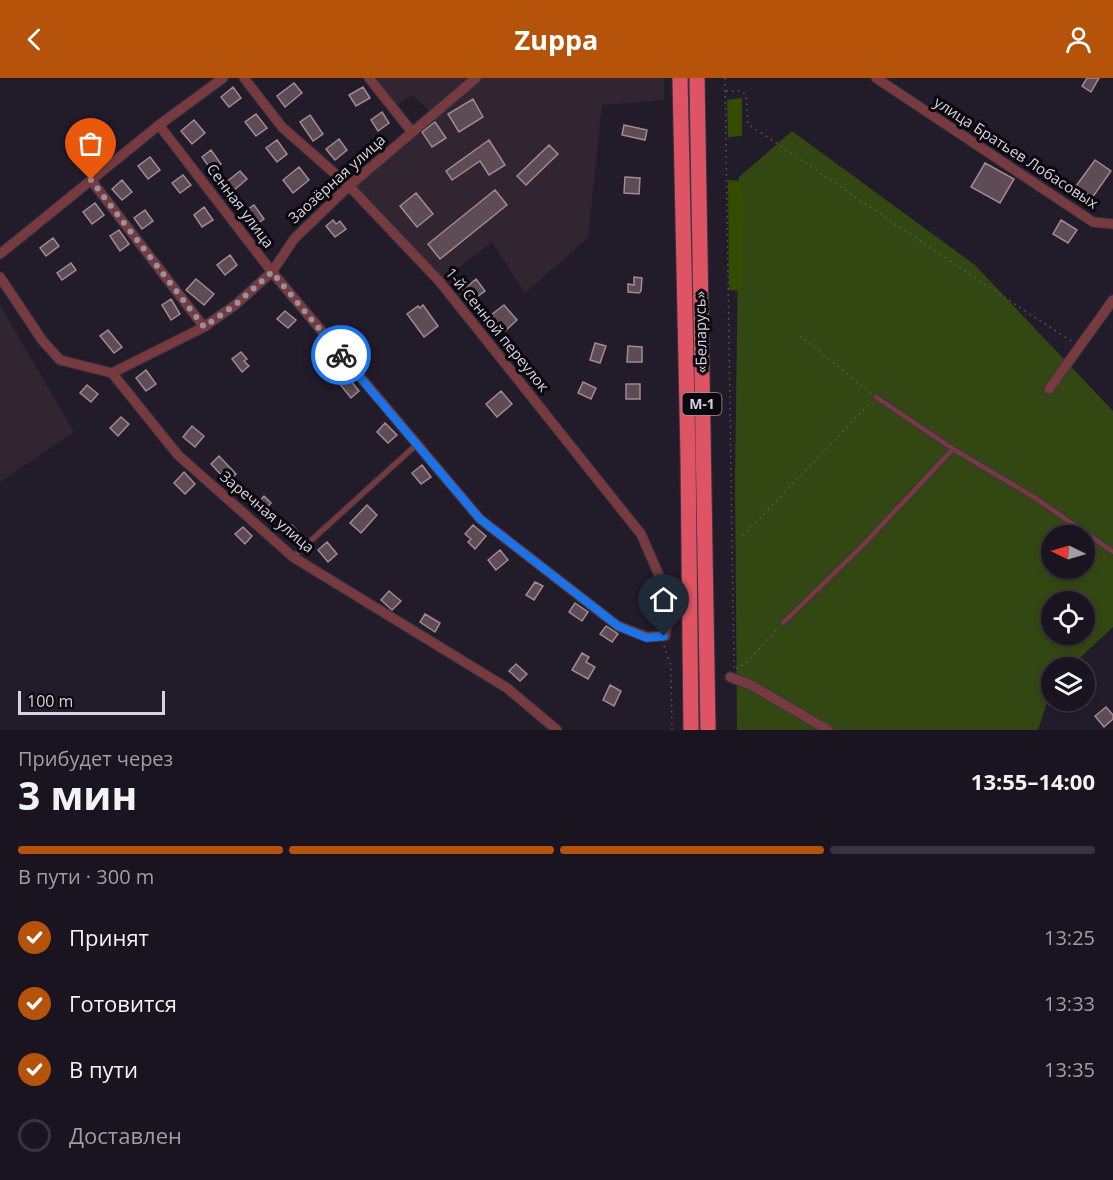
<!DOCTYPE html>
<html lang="ru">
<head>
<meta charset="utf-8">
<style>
  :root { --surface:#1a1420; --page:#27212d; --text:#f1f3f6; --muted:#9f9ea5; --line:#38333e; --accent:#b45309 }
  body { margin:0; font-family:"Open Sans",sans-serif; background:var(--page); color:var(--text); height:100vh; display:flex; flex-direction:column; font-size:22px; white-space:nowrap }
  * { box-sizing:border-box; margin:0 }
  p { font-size:20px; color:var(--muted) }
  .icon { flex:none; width:33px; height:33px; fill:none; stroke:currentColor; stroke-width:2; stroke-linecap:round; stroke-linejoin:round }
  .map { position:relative; height:652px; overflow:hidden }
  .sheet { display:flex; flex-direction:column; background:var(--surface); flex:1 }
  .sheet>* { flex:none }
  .needle { width:39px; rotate:275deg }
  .controls { position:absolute; left:1041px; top:447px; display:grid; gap:12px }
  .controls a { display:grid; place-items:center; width:54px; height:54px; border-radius:50%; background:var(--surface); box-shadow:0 3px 9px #0003,0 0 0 2px var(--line); font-size:30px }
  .scale { position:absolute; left:18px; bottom:15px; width:147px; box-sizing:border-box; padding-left:6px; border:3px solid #d7d2dd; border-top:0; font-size:16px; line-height:21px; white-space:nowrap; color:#d7d2dd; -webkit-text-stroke:4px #0a070e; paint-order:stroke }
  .pin { position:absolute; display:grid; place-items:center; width:51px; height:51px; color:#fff; margin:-62px -26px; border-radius:50% 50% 50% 0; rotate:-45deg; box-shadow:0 0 6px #0007 }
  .pin .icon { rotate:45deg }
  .courier { position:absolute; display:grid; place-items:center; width:60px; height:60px; margin:-30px; border:4px solid #1a73e8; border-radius:50%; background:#fff; color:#222; box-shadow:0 2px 8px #0007 }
  .overview em { font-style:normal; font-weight:700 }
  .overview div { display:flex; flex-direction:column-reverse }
  .overview { display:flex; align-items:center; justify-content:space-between; height:102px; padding:0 18px }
  h1 { font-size:39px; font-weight:700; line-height:45px }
  .bar { display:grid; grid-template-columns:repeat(4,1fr); gap:9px 6px; align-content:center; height:72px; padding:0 18px }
  .bar i { height:8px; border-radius:4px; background:var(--line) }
  .bar .active { background:var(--accent) }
  .bar p { grid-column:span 4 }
  ol { padding:0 18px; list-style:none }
  li { display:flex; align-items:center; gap:18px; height:66px }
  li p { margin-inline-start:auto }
  li .icon { padding:6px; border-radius:50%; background:var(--accent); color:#fff; stroke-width:4 }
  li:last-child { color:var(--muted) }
  li i { width:33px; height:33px; border:3px solid var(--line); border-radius:50% }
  header { display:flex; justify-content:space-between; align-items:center; height:78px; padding:0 18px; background:var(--accent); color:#fff; font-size:27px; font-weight:700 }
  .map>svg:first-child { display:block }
</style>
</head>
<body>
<header><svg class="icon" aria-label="back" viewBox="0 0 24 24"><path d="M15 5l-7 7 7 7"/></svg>Zuppa<svg class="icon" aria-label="person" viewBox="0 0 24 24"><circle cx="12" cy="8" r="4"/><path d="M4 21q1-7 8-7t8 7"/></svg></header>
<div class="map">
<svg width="1113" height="652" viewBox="0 0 1113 652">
  <rect width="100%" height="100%" fill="#221b2a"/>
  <!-- industrial -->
  <path fill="#312532" d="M372,0h292v22l-62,5 -14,133 -63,55 -33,-51 -52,40 -91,-96 84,-72 -21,-19 -18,13z
    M0,227l74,127 -74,50z"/>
  <!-- green -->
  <path fill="#334712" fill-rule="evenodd" d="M792,53l183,134 138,146v216l-43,40 -18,1 -1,21 -13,41h-301l-2,-249 4,-304zM1052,458h32v32h-32zM1052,524h32v32h-32z"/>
  <!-- forest -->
  <path fill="#344c00" d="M742,20v38l-14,1 -1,-37z
    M728,102l14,1 1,110 -14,-1z"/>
  <!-- building -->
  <path fill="#5e4b53" stroke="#a18a93" stroke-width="1.5" d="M1087,0h12l-8,14 -9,-6z
    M294,5l8,10 -17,14 -8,-11z
    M233,9l8,11 -12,9 -8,-10z
    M363,9l7,11 -14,8 -7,-11z
    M473,21l10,18 -24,15 -11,-18z
    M382,34l7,11 -11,8 -7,-11z
    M256,36l11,14 -11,8 -11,-14z
    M310,37l13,19 -10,7 -13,-19z
    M194,42l11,13 -13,11 -11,-13z
    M435,44l11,16 -14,9 -10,-15z
    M624,47l23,5 -2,10 -23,-5z
    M339,61l8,11 -12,10 -9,-11z
    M277,62l10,14 -10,8 -11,-14z
    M489,62l16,25 -16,10 -9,-14 -28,19 -6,-9z
    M549,67l9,9 -32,31 -9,-9z
    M211,72l10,14 -9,7 -10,-14z
    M150,79l10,13 -12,9 -10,-13z
    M1095,82l16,11 -19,27 -16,-12z
    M985,85l29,16 -14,24 -29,-16z
    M299,89l10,13 -16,13 -10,-13z
    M240,93l7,8 -15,13 -7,-9z
    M183,97l8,10 -11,8 -8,-10z
    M625,99l15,1 -1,16 -15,-1z
    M122,102l10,12 -10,8 -10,-11z
    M495,112l12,15 -67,54 -12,-15z
    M416,115l17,21 -16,13 -17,-21z
    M95,125l9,12 -12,9 -9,-12z
    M254,127l10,14 -9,6 -10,-14z
    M204,129l9,13 -11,7 -8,-12z
    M145,132l8,11 -11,8 -8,-11z
    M333,142l3,4 4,-3 6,8 -11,8 -9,-11z
    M1061,142l16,10 -9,13 -15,-9z
    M119,152l10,14 -9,7 -10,-15z
    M53,160l6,8 -13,10 -6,-8z
    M230,177l7,10 -12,10 -8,-10z
    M71,185l5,7 -14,10 -5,-7z
    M634,199l8,1 -1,13 -2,2 -11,-1v-8l6,1z
    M196,201l18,15 -10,11 -18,-15z
    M476,201l9,12 -14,10 -8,-11z
    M171,221l9,15 -9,6 -9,-15z
    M423,227l15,21 -14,11 -17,-23 11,-8 2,2z
    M504,227l13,15 -12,11 -14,-16z
    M285,233l11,9 -8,8 -11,-9z
    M108,252l14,17 -8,6 -14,-17z
    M595,265l11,3 -6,17 -10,-3z
    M628,268l14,1v15h-15z
    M241,274l6,7 -3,2 5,5 -7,6 -10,-13z
    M322,274l14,15 -7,7 -14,-15z
    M146,292l10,14 -10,7 -10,-13z
    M347,298l12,15 -8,7 -12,-15z
    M583,304l13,6 -5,11 -13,-6z
    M626,306h14v15h-14z
    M87,307l11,9 -7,8 -11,-9z
    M501,313l11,13 -15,13 -11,-13z
    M121,339l8,7 -11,12 -8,-8z
    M385,345l12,12 -9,8 -11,-11z
    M192,348l12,10 -9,11 -12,-10z
    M219,378l17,18 -8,8 -17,-18z
    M422,387l9,12 -10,7 -9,-11z
    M184,394l11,12 -10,10 -11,-11z
    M264,418l7,7 -10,11 -7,-7z
    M367,427l10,10 -16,18 -11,-10z
    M292,447l10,11 -7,7 -11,-12z
    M473,447l13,11 -11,13 -7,-7 3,-3 -6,-5z
    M243,449l9,9 -7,8 -10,-10z
    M327,464l10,12 -9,8 -10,-12z
    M500,472l8,10 -12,10 -8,-10z
    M535,504l8,4 -9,14 -8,-5z
    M389,513l12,10 -9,9 -11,-10z
    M575,525l13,9 -6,9 -13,-9z
    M425,536l15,9 -5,9 -15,-10z
    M606,548l12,8 -6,8 -12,-8z
    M582,575l7,4 -3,5 9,5 -7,12 -16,-9z
    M516,586l11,10 -7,7 -11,-10z
    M610,607l11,6 -7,15 -11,-6z
    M1106,629l7,8v4l-9,8 -9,-11z"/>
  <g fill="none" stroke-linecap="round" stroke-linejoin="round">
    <defs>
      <path id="service" d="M876,319l77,52 84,50 76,53
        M293,479l123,-112
        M783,545l80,-78 90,-96"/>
      <path id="minor" d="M369,0l43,54
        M876,0l217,144 20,2
        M159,47l113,147 208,247 138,107 29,11 18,-1 4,-23 -8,-33 -20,-46 -201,-252 -91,-96 -67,-59 -38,-49
        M91,102l113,147
        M0,176l159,-129 64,-47
        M0,199l42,63 18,20 52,13 66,82 115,102 214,131 50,42
        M112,295l92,-46 31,-22 37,-33 22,-33 55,-53 127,-108
        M1049,311l64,-89
        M730,599l21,8 77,45"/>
      <path id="trunk" d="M680,0l8,377 3,275
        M697,0l11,652"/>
    </defs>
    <!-- service casing -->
    <use href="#service" stroke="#3b3543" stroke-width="7"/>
    <!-- minor casing -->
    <use href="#minor" stroke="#3b3543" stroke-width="11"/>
    <!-- trunk casing -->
    <use href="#trunk" stroke="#3b3543" stroke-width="17"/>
    <!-- path -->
    <path stroke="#5e5866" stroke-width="1.5" stroke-dasharray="1.5 4.5" stroke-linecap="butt" d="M725,0l9,590
      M726,13h15l5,4 2,29 224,152 99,65
      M800,258l71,57
      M743,458l128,-134
      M664,568l7,19 1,65
      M736,591l12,-8 30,-33"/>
    <!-- service -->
    <use href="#service" stroke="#773b3f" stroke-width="4.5"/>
    <!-- minor -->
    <use href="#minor" stroke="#773b3f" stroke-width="9"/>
    <!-- trunk -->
    <use href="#trunk" stroke="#de5464" stroke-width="15"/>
  </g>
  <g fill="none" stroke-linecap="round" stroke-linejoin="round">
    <!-- done -->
    <path stroke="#98929e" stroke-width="6" stroke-dasharray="0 10.8" d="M91,102l113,147 31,-22 37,-33 69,83"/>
    <!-- route -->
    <path stroke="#1a73e8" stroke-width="8" d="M341,277l139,164 138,107 29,12 17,-2"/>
  </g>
  <g text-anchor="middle" stroke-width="6" stroke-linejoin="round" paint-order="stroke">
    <!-- shield labels -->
    <rect fill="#0a070e" stroke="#9a959f" stroke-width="1.5" x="682.5" y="315" width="39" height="22" rx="4.5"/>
    <g font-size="14" font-weight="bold" fill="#d7d2dd">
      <text x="702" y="331">М-1</text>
    </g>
    <!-- street labels -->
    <g font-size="15" fill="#d7d2dd" stroke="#0a070e">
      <text transform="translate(1016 75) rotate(33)" y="5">улица Братьев Лобасовых</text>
      <text transform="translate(337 101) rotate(-42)" y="5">Заозёрная улица</text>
      <text transform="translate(240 128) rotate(53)" y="5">Сенная улица</text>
      <text transform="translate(497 252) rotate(51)" y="5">1-й Сенной переулок</text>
      <text transform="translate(701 254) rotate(-91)" y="5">«Беларусь»</text>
      <text transform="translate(267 434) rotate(40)" y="5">Заречная улица</text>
    </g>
  </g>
</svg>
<div class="controls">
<a><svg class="needle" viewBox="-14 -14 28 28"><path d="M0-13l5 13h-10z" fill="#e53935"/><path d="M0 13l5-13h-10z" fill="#9f9ea5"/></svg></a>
<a><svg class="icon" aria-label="locate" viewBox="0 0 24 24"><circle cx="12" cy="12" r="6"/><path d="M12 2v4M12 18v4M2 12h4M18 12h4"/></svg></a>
<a><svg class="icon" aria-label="layers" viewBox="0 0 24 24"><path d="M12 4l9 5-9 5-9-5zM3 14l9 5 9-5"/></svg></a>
</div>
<div class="scale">100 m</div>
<div class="pin" style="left:91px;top:102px;background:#ea580c"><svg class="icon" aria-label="bag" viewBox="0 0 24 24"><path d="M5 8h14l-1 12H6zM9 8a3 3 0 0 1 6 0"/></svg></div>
<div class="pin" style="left:664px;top:558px;background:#1f2937"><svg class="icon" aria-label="home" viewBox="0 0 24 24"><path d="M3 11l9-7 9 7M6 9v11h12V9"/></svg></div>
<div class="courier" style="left:341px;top:277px"><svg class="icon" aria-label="bike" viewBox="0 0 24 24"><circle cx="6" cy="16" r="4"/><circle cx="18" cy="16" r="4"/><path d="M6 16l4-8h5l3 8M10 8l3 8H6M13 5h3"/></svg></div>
</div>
<section class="sheet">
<div class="overview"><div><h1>3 мин</h1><p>Прибудет через</p></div><em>13:55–14:00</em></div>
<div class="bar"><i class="active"></i><i class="active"></i><i class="active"></i><i></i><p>В пути · 300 m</p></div>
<ol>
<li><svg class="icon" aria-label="check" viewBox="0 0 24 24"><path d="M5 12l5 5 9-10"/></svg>Принят<p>13:25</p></li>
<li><svg class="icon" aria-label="check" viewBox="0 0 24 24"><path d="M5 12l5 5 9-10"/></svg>Готовится<p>13:33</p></li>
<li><svg class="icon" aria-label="check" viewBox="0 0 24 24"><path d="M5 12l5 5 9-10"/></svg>В пути<p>13:35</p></li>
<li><i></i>Доставлен</li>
</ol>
</section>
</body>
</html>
